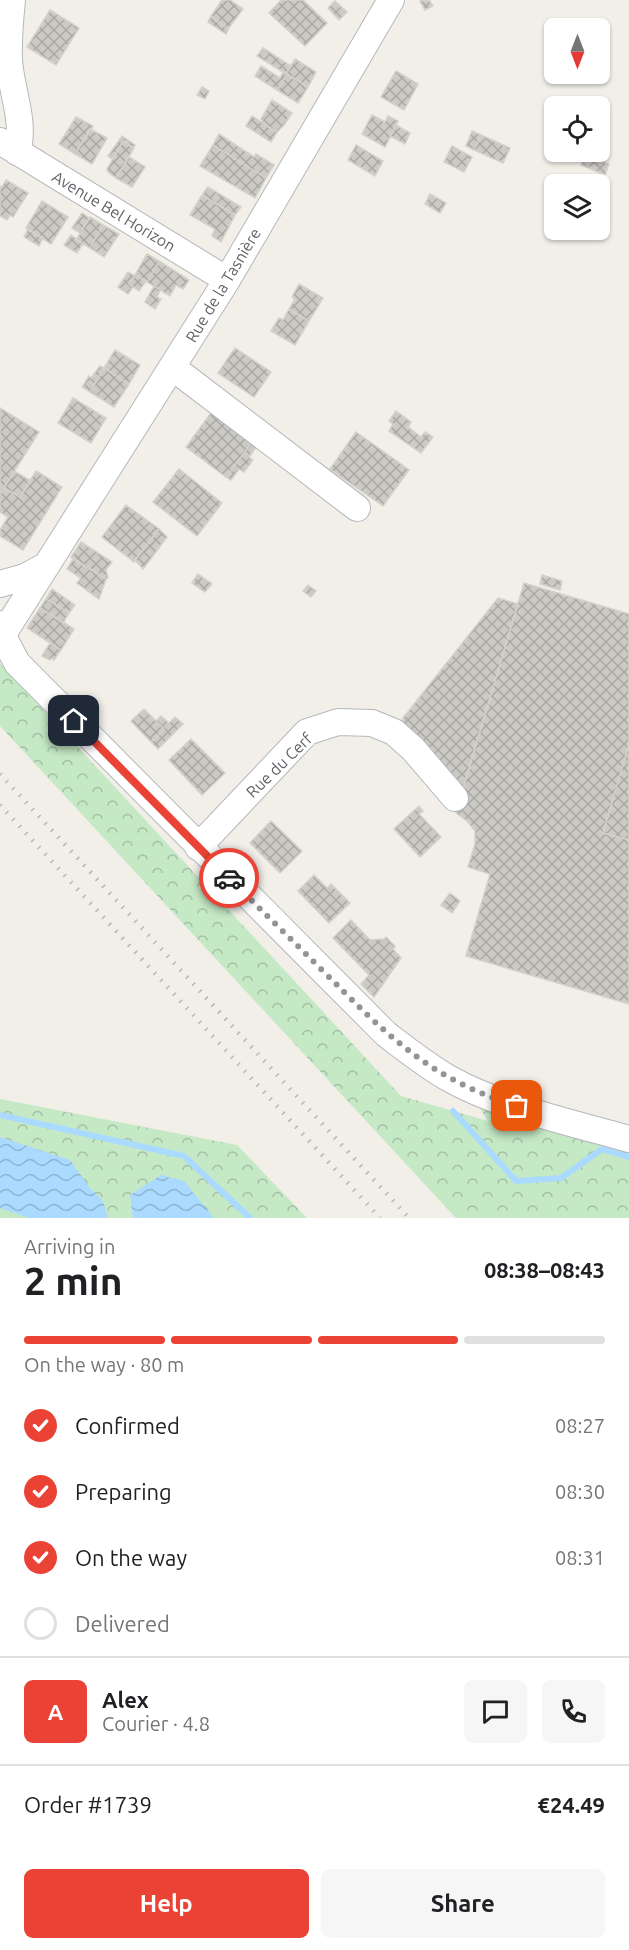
<!DOCTYPE html>
<html lang="en">
<head>
<meta charset="utf-8">
<style>
  :root { --surface:#fff; --page:#f6f6f6; --text:#202124; --muted:#757577; --line:#e0e0e0; --accent:#ea4335 }
  body { margin:0; font-family:Ubuntu,sans-serif; background:var(--page); color:var(--text); height:100vh; display:flex; flex-direction:column; font-size:22px; white-space:nowrap }
  * { box-sizing:border-box; margin:0 }
  p { font-size:20px; color:var(--muted) }
  .icon { flex:none; width:33px; height:33px; fill:none; stroke:currentColor; stroke-width:2; stroke-linecap:round; stroke-linejoin:round }
  .map { position:relative; height:1218px; overflow:hidden }
  .drawer { display:flex; flex-direction:column; background:var(--surface); flex:1 }
  .drawer>* { flex:none }
  .needle { width:39px; rotate:180deg }
  .controls { position:absolute; left:544px; top:18px; display:grid; gap:12px }
  .controls a { display:grid; place-items:center; width:66px; height:66px; border-radius:9px; background:var(--surface); box-shadow:0 2px 4px #0004; font-size:30px }
  .pin { position:absolute; display:grid; place-items:center; width:51px; height:51px; color:#fff; margin:-26px; border-radius:12px; box-shadow:0 3px 9px #0006 }
  .courier { position:absolute; display:grid; place-items:center; width:60px; height:60px; margin:-30px; border:4px solid #ea4335; border-radius:50%; background:#fff; color:#222; box-shadow:0 2px 8px #0007 }
  .head em { font-style:normal; font-weight:600 }
  .head div { display:flex; flex-direction:column-reverse }
  .head { display:flex; align-items:center; justify-content:space-between; height:102px; padding:0 24px }
  h1 { font-size:39px; font-weight:600; line-height:45px }
  .bar { display:grid; grid-template-columns:repeat(4,1fr); gap:9px 6px; align-content:center; height:72px; padding:0 24px }
  .bar i { height:8px; border-radius:4px; background:var(--line) }
  .bar .on { background:var(--accent) }
  .bar p { grid-column:span 4 }
  .line { display:flex; align-items:center; gap:15px; padding:0 24px; border-top:2px solid var(--line) }
  .line div { flex:1 }
  .round { display:grid; place-items:center; flex:none; width:63px; height:63px; border-radius:9px; background:var(--page) }
  ol { padding:0 24px; list-style:none }
  li { display:flex; align-items:center; gap:18px; height:66px }
  li p { margin-inline-start:auto }
  li .icon { padding:6px; border-radius:50%; background:var(--accent); color:#fff; stroke-width:4 }
  li:last-child { color:var(--muted) }
  li i { width:33px; height:33px; border:3px solid var(--line); border-radius:50% }
  .cta { display:flex; gap:12px; margin-top:auto; padding:12px 24px }
  .cta a { flex:1; height:69px; border-radius:9px; background:var(--accent); color:#fff; font-size:24px; font-weight:600; line-height:69px; text-align:center }
  .cta a+a { background:var(--page); color:var(--text) }
  .map>svg:first-child { display:block }
</style>
</head>
<body>
<div class="map">
<svg width="629" height="1218" viewBox="0 0 629 1218">
  <defs>
    <pattern id="forest-crowns" width="20" height="18" patternUnits="userSpaceOnUse" patternTransform="scale(1.5)"><rect width="20" height="18" fill="#c5e8c5"/><path d="M2 6a3 3 0 1 1 6 0M12 15a3 3 0 1 1 6 0" fill="none" stroke="#a3c0a4"/></pattern>
    <pattern id="water-waves" width="16" height="10" patternUnits="userSpaceOnUse" patternTransform="scale(1.5)"><rect width="16" height="10" fill="#aadaff"/><path d="M0 5q4-4 8 0t8 0" fill="none" stroke="#8eb4d2"/></pattern>
    <pattern id="building-cross-hatch" width="8" height="8" patternUnits="userSpaceOnUse" patternTransform="scale(1.5)"><rect width="8" height="8" fill="#cccac5"/><path d="M0 0l8 8M0 8l8-8" fill="none" stroke="#a9a8a4"/></pattern>
  </defs>
  <rect width="100%" height="100%" fill="#f1efe8"/>
  <!-- forest -->
  <path fill="url(#forest-crowns)" d="M0,663l401,433 87,25 -14,-22 155,47v72h-173l-456,-492z
    M0,1099l237,46 70,73h-307z"/>
  <!-- water -->
  <path fill="url(#water-waves)" d="M0,1137l70,23 20,28 13,13 5,17h-79l-29,-10z
    M161,1175l23,6 30,37h-81l-3,-23z"/>
  <g fill="none" stroke-linecap="round" stroke-linejoin="round">
    <!-- stream -->
    <path stroke="#aadaff" stroke-width="6" d="M453,1111l63,70 45,-3 41,-29 27,8
      M0,1115l184,41 66,62"/>
  </g>
  <!-- building -->
  <path fill="url(#building-cross-hatch)" stroke="#d6d1c6" stroke-width="1.5" d="M222,0h8l13,9 -15,20 -17,-13z
    M281,0h22l24,23 -22,23 -36,-33z
    M429,0l4,6 -8,4 -5,-9z
    M335,1l12,11 -8,8 -11,-12z
    M50,10l29,18 -23,37 -29,-18z
    M211,16l17,13 -2,5 -18,-12z
    M263,48l28,18 -5,8 -29,-18z
    M295,59l21,13 -8,15 -22,-13z
    M261,66l19,12 3,-6 4,2 -10,16 -22,-14z
    M396,71l22,13 -14,26 -23,-13z
    M287,74l21,13 -10,16 -21,-13z
    M202,87l7,4 -4,8 -8,-4z
    M272,100l20,13 -8,12 -7,7 -16,-10 2,-2 -2,-1z
    M372,115l13,7 3,-6 10,5 -13,26 -23,-13z
    M252,116l25,16 -6,10 -25,-16z
    M76,117l17,9 -18,28 -16,-10z
    M396,125l14,8 -5,11 -15,-8z
    M90,129l17,9 -15,26 -17,-10z
    M472,131l9,4 -7,15 -8,-4z
    M219,134l35,23 2,-3 18,11 -8,13 -53,-33z
    M481,135l29,13 -7,15 -29,-13z
    M122,136l13,9 -2,3 -10,-7 -11,18 -4,-3z
    M123,141l11,7 -18,30 -8,-6 -1,-3z
    M213,145l53,33 -11,20 -55,-32z
    M356,145l27,16 -8,15 -27,-16z
    M452,146l20,11 -8,15 -20,-10z
    M585,155l24,9 -4,11 -24,-10z
    M129,157l16,10 -13,20 -16,-9z
    M6,180l22,13 -15,24 -3,-2 -3,5 -7,-4v-30l2,1z
    M208,187l33,20 -6,8 -33,-20z
    M430,194l16,9 -6,10 -15,-9z
    M202,195l33,20 -14,27 -9,-6 3,-7 -25,-14z
    M42,201l26,16 -17,27 -25,-16z
    M82,213l7,5 -9,15 -8,-5z
    M90,217l13,8 -13,23 -14,-8z
    M103,225l16,9 -15,23 -14,-9z
    M28,229l15,9 -4,8 -15,-9z
    M71,235l12,9 -6,9 -13,-8z
    M147,254l12,7 -12,21 -12,-7z
    M159,261l30,19 -6,9 -7,-4 -6,11 -23,-14z
    M128,272l7,4 -6,8 4,3 -5,7 -10,-7z
    M135,275l11,6 -7,10 -10,-7z
    M299,284l24,14 -14,23 -20,-12 6,-10 -3,-2z
    M154,286l6,4 -3,7 4,2 -6,10 -10,-7z
    M289,309l20,12 -14,24 -24,-14 8,-13 4,2z
    M235,348l36,24 -17,25 -36,-24z
    M115,350l25,15 -11,19 -25,-16z
    M100,366l4,2 -14,24 -8,-5 7,-11 2,2z
    M104,368l25,16 -15,23 -24,-15z
    M73,398l33,20 -15,25 -33,-20z
    M0,408l39,24 -39,62z
    M213,410l40,31 -27,36 -40,-30z
    M396,411l15,11 -3,5 13,10 4,-5 8,5 -12,16 -32,-22 4,-7 -4,-3z
    M356,432l53,38 -26,36 -53,-37z
    M253,441l4,5 -8,11 4,3 -9,12 -5,-3 -8,11 -5,-3z
    M179,469l43,34 -25,33 -44,-34z
    M14,471l17,10 -11,16 -16,-9z
    M36,471l26,16 -39,63 -23,-14v-6l8,-13 -8,-5v-18l4,-6 16,9z
    M126,505l33,24 -25,33 -32,-25z
    M159,529l8,8 -24,32 -8,-9z
    M81,542l31,20 -6,8 2,8 -2,1 -35,-22z
    M73,559l33,20 -7,20 -22,-16 4,-5 -14,-9z
    M198,574l14,10 -7,8 -13,-9z
    M542,575l20,6 -2,9 -20,-6z
    M524,583l105,31v130l-26,89 26,7v164l-163,-48 24,-82 -22,-7 7,-23v-13l-8,-10 -11,-8z
    M308,585l8,6 -5,6 -8,-6z
    M52,589l23,16 -6,8 -23,-14z
    M498,598l20,6 -56,187 -59,-69v-4z
    M46,599l23,14 -6,10 -23,-15z
    M40,608l34,21 -13,21 -34,-22z
    M50,643l11,7 -7,10 -3,-2 -1,2 -8,-4z
    M144,709l20,20 -13,13 -20,-21z
    M161,716l8,7 6,-6 8,7 -25,25 -7,-7 13,-13 -8,-8z
    M191,739l34,34 -23,22 -33,-35z
    M629,744v96l-26,-7z
    M419,806l4,5 -4,3 22,23 -21,20 -26,-28z
    M271,821l31,30 -22,22 -30,-30z
    M314,875l13,13 4,-4 19,19 -21,20 -31,-32z
    M450,893l10,8 -8,12 -11,-8z
    M351,920l19,20 14,-1 2,-2 9,9 -2,3 8,9 -27,39 -13,-13 8,-9 -36,-37z"/>
  <g fill="none" stroke-linecap="round" stroke-linejoin="round">
    <defs>
      <path id="minor" d="M12,0c-2,20 -4,40 -3,60 2,31 17,62 8,92
        M0,141l227,139
        M172,367l185,141
        M0,584l25,-7 22,-12
        M0,624l3,12 14,27 369,371c21,16 41,32 64,45 50,28 123,44 179,60
        M0,639l227,-359 164,-280
        M198,847l109,-115 31,-10 34,1 22,9 19,17 42,49"/>
    </defs>
    <!-- minor casing -->
    <use href="#minor" stroke="#b5b8bc" stroke-width="28"/>
    <!-- minor -->
    <use href="#minor" stroke="#fff" stroke-width="26"/>
    <!-- rail -->
    <path stroke="#b6b7b8" stroke-width="4.5" stroke-dasharray="1.5 8" stroke-linecap="butt" d="M0,774l409,444
      M0,805l380,413"/>
  </g>
  <g fill="none" stroke-linecap="round" stroke-linejoin="round">
    <!-- done -->
    <path stroke="#929495" stroke-width="6" stroke-dasharray="0 10.8" d="M229,878c30,30 61,60 91,90 64,64 108,111 197,138"/>
    <!-- route -->
    <path stroke="#ea4335" stroke-width="8" d="M74,721l155,157"/>
  </g>
  <g text-anchor="middle" stroke-width="6" stroke-linejoin="round" paint-order="stroke">
    <!-- street labels -->
    <g font-size="16" fill="#5f6368" stroke="#fff">
      <text transform="translate(114 211) rotate(31)" y="6">Avenue Bel Horizon</text>
      <text transform="translate(223 285) rotate(-59)" y="6">Rue de la Tasnière</text>
      <text transform="translate(279 765) rotate(-44)" y="6">Rue du Cerf</text>
    </g>
  </g>
</svg>
<div class="controls">
<a><svg class="needle" viewBox="-14 -14 28 28"><path d="M0-13l5 13h-10z" fill="#e53935"/><path d="M0 13l5-13h-10z" fill="#757577"/></svg></a>
<a><svg class="icon" aria-label="locate" viewBox="0 0 24 24"><circle cx="12" cy="12" r="6"/><path d="M12 2v4M12 18v4M2 12h4M18 12h4"/></svg></a>
<a><svg class="icon" aria-label="layers" viewBox="0 0 24 24"><path d="M12 4l9 5-9 5-9-5zM3 14l9 5 9-5"/></svg></a>
</div>
<div class="pin" style="left:517px;top:1106px;background:#ea580c"><svg class="icon" aria-label="bag" viewBox="0 0 24 24"><path d="M5 8h14l-1 12H6zM9 8a3 3 0 0 1 6 0"/></svg></div>
<div class="pin" style="left:74px;top:721px;background:#1f2937"><svg class="icon" aria-label="home" viewBox="0 0 24 24"><path d="M3 11l9-7 9 7M6 9v11h12V9"/></svg></div>
<div class="courier" style="left:229px;top:878px"><svg class="icon" aria-label="car" viewBox="0 0 24 24"><path d="M5 17H2v-5l4-1 3-4h7l3 4 3 1v5h-3M9 17h6M6 11h13"/><circle cx="7" cy="17" r="2"/><circle cx="17" cy="17" r="2"/></svg></div>
</div>
<section class="drawer">
<div class="head"><div><h1>2 min</h1><p>Arriving in</p></div><em>08:38–08:43</em></div>
<div class="bar"><i class="on"></i><i class="on"></i><i class="on"></i><i></i><p>On the way · 80 m</p></div>
<ol>
<li><svg class="icon" aria-label="check" viewBox="0 0 24 24"><path d="M5 12l5 5 9-10"/></svg>Confirmed<p>08:27</p></li>
<li><svg class="icon" aria-label="check" viewBox="0 0 24 24"><path d="M5 12l5 5 9-10"/></svg>Preparing<p>08:30</p></li>
<li><svg class="icon" aria-label="check" viewBox="0 0 24 24"><path d="M5 12l5 5 9-10"/></svg>On the way<p>08:31</p></li>
<li><i></i>Delivered</li>
</ol>
<div class="line" style="height:108px"><b class="round" style="background:var(--accent);color:#fff">A</b><div><b>Alex</b><p>Courier · 4.8</p></div><a class="round"><svg class="icon" aria-label="chat" viewBox="0 0 24 24"><path d="M4 5h16v11H9l-5 4z"/></svg></a><a class="round"><svg class="icon" aria-label="phone" viewBox="0 0 24 24"><path d="M5 4h4l2 5-3 2q2 4 5 5l2-3 5 2v4C11 20 4 13 5 4z"/></svg></a></div>
<div class="line" style="height:78px"><div>Order #1739</div><b>€24.49</b></div>
<div class="cta"><a>Help</a><a>Share</a></div>
</section>
</body>
</html>
